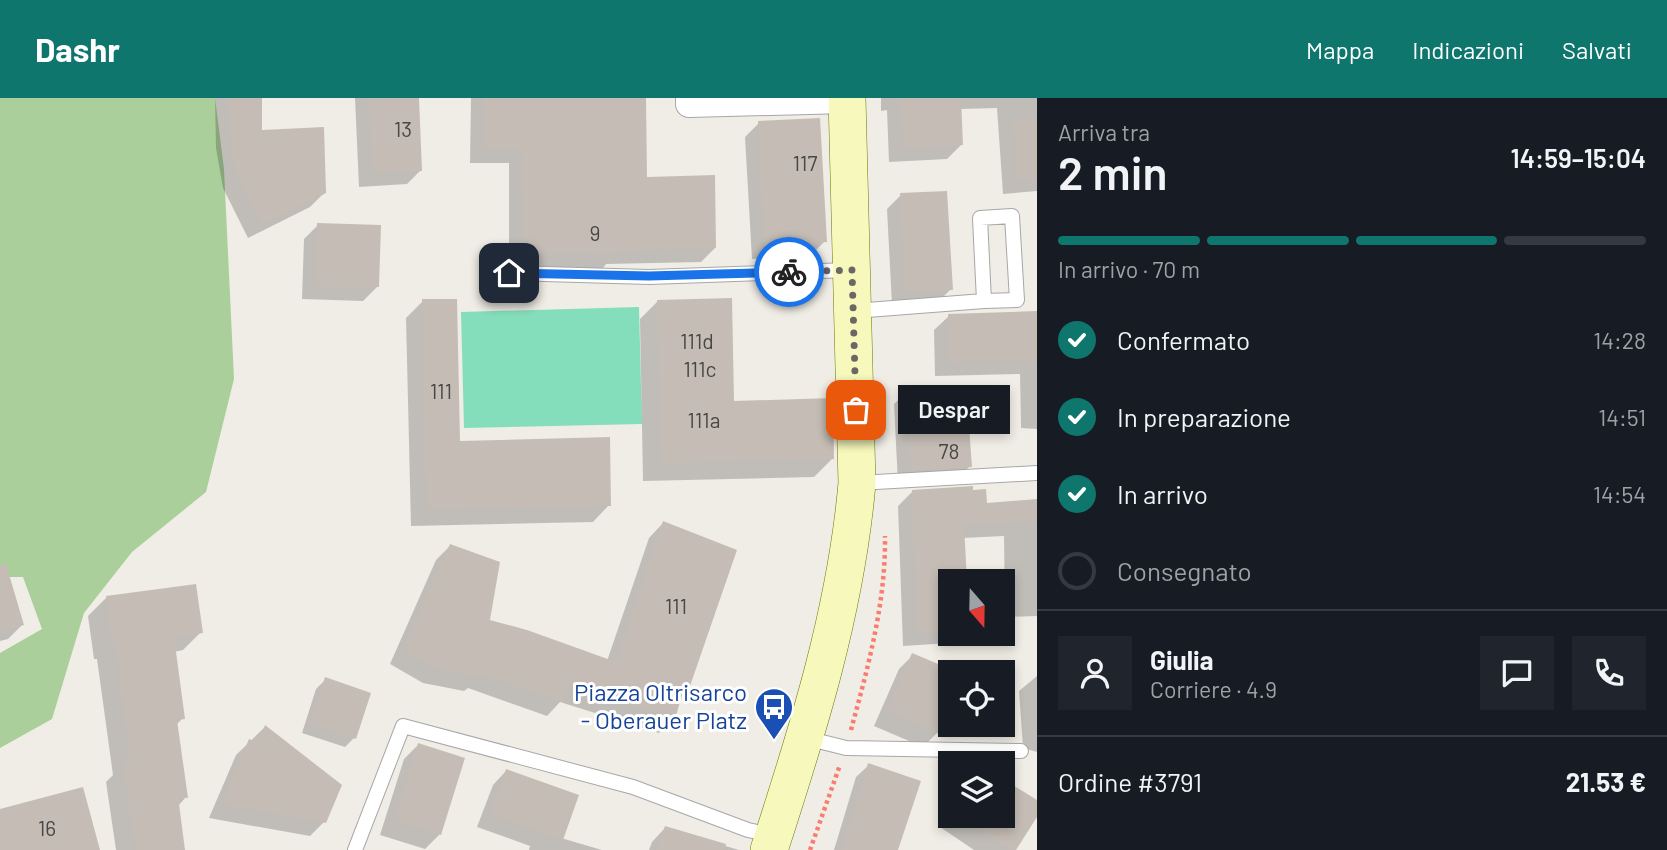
<!DOCTYPE html>
<html lang="it">
<head>
<meta charset="utf-8">
<style>
  :root { --surface:#171b24; --page:#20242c; --text:#f1f3f6; --muted:#9ea1a6; --line:#363941; --accent:#0f766e }
  body { margin:0; font-family:Barlow,sans-serif; background:var(--page); color:var(--text); height:100vh; display:flex; flex-direction:column; font-size:26px; white-space:nowrap }
  * { box-sizing:border-box; margin:0 }
  p { font-size:23px; color:var(--muted) }
  .icon { flex:none; width:38px; height:38px; fill:none; stroke:currentColor; stroke-width:2; stroke-linecap:round; stroke-linejoin:round }
  .map { position:relative; flex:1; overflow:hidden }
  .sheet { display:flex; flex-direction:column; background:var(--surface); width:630px }
  .sheet>* { flex:none }
  .needle { width:46px; rotate:160deg }
  .tools { position:absolute; left:938px; top:471px; display:grid; gap:14px }
  .tools a { display:grid; place-items:center; width:77px; height:77px; border-radius:0px; background:var(--surface); box-shadow:0 4px 10px #0003; font-size:35px }
  .pin { position:absolute; display:grid; place-items:center; width:60px; height:60px; color:#fff; margin:-30px; border-radius:14px; box-shadow:0 4px 10px #0006 }
  .courier { position:absolute; display:grid; place-items:center; width:70px; height:70px; margin:-35px; border:5px solid #1a73e8; border-radius:50%; background:#fff; color:#222; box-shadow:0 2px 9px #0007 }
  .bubble { position:absolute; height:49px; border-radius:0px; background:var(--surface); box-shadow:0 4px 10px #0003; font-size:23px; font-weight:600; line-height:49px; text-align:center }
  .overview em { font-style:normal; font-weight:600 }
  .overview div { display:flex; flex-direction:column-reverse }
  .overview { display:flex; align-items:center; justify-content:space-between; height:119px; padding:0 21px }
  h1 { font-size:46px; font-weight:600; line-height:52px }
  .bar { display:grid; grid-template-columns:repeat(4,1fr); gap:10px 7px; align-content:center; height:84px; padding:0 21px }
  .bar i { height:9px; border-radius:5px; background:var(--line) }
  .bar .selected { background:var(--accent) }
  .bar p { grid-column:span 4 }
  .line { display:flex; align-items:center; gap:18px; padding:0 21px; border-top:2px solid var(--line) }
  .line div { flex:1 }
  .round { display:grid; place-items:center; flex:none; width:74px; height:74px; border-radius:0px; background:var(--page) }
  ol { padding:0 21px; list-style:none }
  li { display:flex; align-items:center; gap:21px; height:77px }
  li p { margin-inline-start:auto }
  li .icon { padding:7px; border-radius:50%; background:var(--accent); color:#fff; stroke-width:4 }
  li:last-child { color:var(--muted) }
  li i { width:38px; height:38px; border:4px solid var(--line); border-radius:50% }
  header { display:flex; align-items:center; gap:42px; box-sizing:border-box; height:98px; padding:0 35px; background:var(--accent); color:#fff }
  header strong { font-size:33px }
  nav { display:flex; gap:38px; margin-inline-start:auto; font-size:24px }
  main { display:flex; flex:1; min-height:0 }
  .map>svg:first-child { display:block }
</style>
</head>
<body>
<header>
<strong>Dashr</strong>
<nav><a>Mappa</a><a>Indicazioni</a><a>Salvati</a></nav>
</header>
<main>
<div class="map">
<svg width="1037" height="752" viewBox="0 0 1037 752">
  <rect width="100%" height="100%" fill="#f0ede6"/>
  <!-- forest -->
  <path fill="#abcf9b" d="M0,0h215l9,71 10,210 -28,113 -74,60 -48,61 -32,106 -52,29v-95l42,-24 -19,-52h-23z"/>
  <!-- pitch -->
  <path fill="#85debb" d="M639,209l3,117 -178,4 -3,-116z"/>
  <!-- shadow -->
  <path fill="#0003" d="M215,0h45l1,34 63,61 -14,14 -62,31 -25,-50 -7,-40z
    M355,0h62l4,72 -14,14 -48,3z
    M471,0h174v81l70,69 -14,14 -95,2 -3,4h-94v-105h-39z
    M881,0h156v93l-34,3 -6,-86 -37,1 1,36 -14,14 -58,3 -2,-52 -6,1z
    M759,25l66,118 -14,14 -59,4 -7,-122z
    M901,97l50,94 -14,14 -45,2 -5,-96z
    M318,127l59,62 -14,14 -61,-2 2,-60z
    M423,203l36,141 150,63 -16,17 -182,4 -5,-208z
    M658,203l74,101 100,57 -18,18 -171,4 -3,-162z
    M1037,215v116l-16,-1 -1,-54 -85,2 -1,-46 15,-14z
    M908,292l62,76 -14,14 -58,4 -4,-80z
    M913,393l72,14 52,-4v115l-32,1 -1,-81 -41,2 2,43h-15v53h39l-7,7 -79,5 -5,-140z
    M663,425l26,162 -8,8 -8,25 -14,15 -99,-31 -13,14 -79,-28 -4,3 -41,-8 -33,-19 46,-104 14,-14 38,76 119,39 42,-123z
    M0,497l22,30 -14,14 -8,2z
    M106,500l95,34 -18,18 -9,2 9,66 -7,7 10,72 -8,9 6,44h-68l-10,-68 7,-7 -16,-116h-3l-6,-43z
    M913,557l40,17h-3v31l-13,30 -14,14 -49,-21 25,-57z
    M1037,578v76l-14,-4 -4,-57z
    M326,581l28,59 -9,9 -43,-14 14,-44z
    M265,629l59,95 -14,14 -101,-18 27,-63z
    M418,647l22,89 -15,15 -45,-14 24,-76z
    M869,667l27,85h-62l22,-73z
    M506,673l55,67 41,12h-73l1,-4 -53,-19 16,-42z
    M1003,683l34,21v12l-23,36h-40l-34,-23 10,-16v5h53z
    M665,730l74,22h-90l3,-8z"/>
  <!-- building -->
  <path fill="#c5bdb5" d="M229,0h33v32l62,-3 2,66 -64,32 -26,-51 -6,-41z
    M369,0h50l3,73 -50,2z
    M484,0h162l1,79 68,-2 1,73 -97,3v3h-96l-1,-104 -39,-1z
    M901,0h60l2,47 -60,3z
    M820,20l7,124 -62,4 -7,-125z
    M1037,21v59l-20,2 -4,-60z
    M947,93l6,99 -48,2 -5,-99z
    M317,125l64,2 -2,62 -64,-1z
    M732,200l2,103 99,-3 1,61 -173,4 -4,-163z
    M422,201h35l3,142 150,-4 1,69 -184,4z
    M1037,213v49l-88,2 -1,-48z
    M966,287l6,82 -61,3 -4,-82z
    M973,388v4l13,-1 1,14 50,-4v22l-73,4 3,56h-17v49l-33,2 -5,-142z
    M663,423l74,29 -47,136 -5,-1 -10,34 -106,-33 -6,16 -82,-28 -1,3 -42,-7 -34,-21 46,-105 50,18 -10,58 37,10 89,32z
    M6,466l18,61 -24,7v-67z
    M196,486l7,49 -29,4 11,82 -8,1 11,78 -10,-2 7,54h-49l-13,-88 8,-1 -16,-119h-3l-6,-46z
    M912,555l38,16v39l-11,26 -52,-23z
    M325,579l46,16 -15,46 -46,-15z
    M265,627l77,60 -16,38 -104,-19 27,-65 9,4z
    M418,645l47,15 -24,77 -48,-14z
    M868,665l53,18 -23,69h-56z
    M506,671l73,26 -16,45 -73,-26z
    M1003,681l34,21v17l-21,33h-7l-51,-34h45z
    M83,689l17,63h-100v-41z
    M665,728l61,18 -1,6h-68z"/>
  <g fill="none" stroke-linecap="round" stroke-linejoin="round">
    <defs>
      <path id="lane" d="M1012,118l5,84 -33,1 -4,-83z
        M509,175l140,4 201,-7
        M854,213l130,-10
        M858,385l179,-10
        M806,640l40,10 175,3
        M355,752l48,-124 230,61 115,43 24,5"/>
      <path id="street" d="M689,0v6l158,-4"/>
      <path id="secondary" d="M769,752c39,-120 77,-240 88,-367l-10,-385"/>
    </defs>
    <!-- lane casing -->
    <use href="#lane" stroke="#a7a7a7" stroke-width="16"/>
    <!-- street casing -->
    <use href="#street" stroke="#a7a7a7" stroke-width="28"/>
    <!-- secondary casing -->
    <use href="#secondary" stroke="#6c7806" stroke-width="38"/>
    <!-- path -->
    <path stroke="#f97c6e" stroke-width="4.5" stroke-dasharray="3.5 3.5" stroke-linecap="butt" d="M851,632c17,-63 35,-128 34,-194
      M810,752l30,-85"/>
    <!-- lane -->
    <use href="#lane" stroke="#fff" stroke-width="14"/>
    <!-- street -->
    <use href="#street" stroke="#fff" stroke-width="26"/>
    <!-- secondary -->
    <use href="#secondary" stroke="#f6f9bb" stroke-width="37"/>
  </g>
  <g fill="none" stroke-linecap="round" stroke-linejoin="round">
    <!-- done -->
    <path stroke="#696865" stroke-width="7" stroke-dasharray="0 12.6" d="M789,174l63,-2 4,140"/>
    <!-- route -->
    <path stroke="#1a73e8" stroke-width="9" d="M509,175l140,3 140,-4"/>
  </g>
  <!-- icons -->
  <defs>
    <symbol id="bus-pin" viewBox="-11 -11 22 30"><path d="M0 17L-7.5 6A9.5 9.5 0 1 1 7.5 6Z" fill="#1a4fb4" stroke="#fff"/><path d="M-5-6H5V4H4V6H2V4H-2V6H-4V4H-5ZM-3.5-4V0h7V-4ZM-3.5 1.2v1.5H-2V1.2ZM2 1.2v1.5H3.5V1.2Z" fill="#fff"/></symbol>
  </defs>
  <g fill-rule="evenodd">
    <use href="#bus-pin" x="752" y="587" width="44" height="60"/>
  </g>
  <g text-anchor="middle" stroke-width="6" stroke-linejoin="round" paint-order="stroke">
    <!-- number labels -->
    <g font-size="21" fill="#494745">
      <text x="403" y="39">13</text>
      <text x="805" y="73">117</text>
      <text x="595" y="143">9</text>
      <text x="697" y="251">111d</text>
      <text x="700" y="279">111c</text>
      <text x="441" y="301">111</text>
      <text x="704" y="330">111a</text>
      <text x="949" y="361">78</text>
      <text x="676" y="516">111</text>
      <text x="47" y="738">16</text>
    </g>
    <!-- transit labels -->
    <g font-size="24" fill="#164399" stroke="#fff" text-anchor="end">
      <text x="747" y="603">Piazza Oltrisarco<tspan x="747" dy="28">- Oberauer Platz</tspan></text>
    </g>
  </g>
</svg>
<div class="tools">
<a><svg class="needle" viewBox="-14 -14 28 28"><path d="M0-13l5 13h-10z" fill="#e53935"/><path d="M0 13l5-13h-10z" fill="#9ea1a6"/></svg></a>
<a><svg class="icon" aria-label="locate" viewBox="0 0 24 24"><circle cx="12" cy="12" r="6"/><path d="M12 2v4M12 18v4M2 12h4M18 12h4"/></svg></a>
<a><svg class="icon" aria-label="layers" viewBox="0 0 24 24"><path d="M12 4l9 5-9 5-9-5zM3 14l9 5 9-5"/></svg></a>
</div>
<div class="pin" style="left:856px;top:312px;background:#ea580c"><svg class="icon" aria-label="bag" viewBox="0 0 24 24"><path d="M5 8h14l-1 12H6zM9 8a3 3 0 0 1 6 0"/></svg></div>
<div class="pin" style="left:509px;top:175px;background:#1f2937"><svg class="icon" aria-label="home" viewBox="0 0 24 24"><path d="M3 11l9-7 9 7M6 9v11h12V9"/></svg></div>
<div class="courier" style="left:789px;top:174px"><svg class="icon" aria-label="bike" viewBox="0 0 24 24"><circle cx="6" cy="16" r="4"/><circle cx="18" cy="16" r="4"/><path d="M6 16l4-8h5l3 8M10 8l3 8H6M13 5h3"/></svg></div>
<div class="bubble" style="left:898px;top:287px;width:112px">Despar</div>
</div>
<section class="sheet">
<div class="overview"><div><h1>2 min</h1><p>Arriva tra</p></div><em>14:59–15:04</em></div>
<div class="bar"><i class="selected"></i><i class="selected"></i><i class="selected"></i><i></i><p>In arrivo · 70 m</p></div>
<ol>
<li><svg class="icon" aria-label="check" viewBox="0 0 24 24"><path d="M5 12l5 5 9-10"/></svg>Confermato<p>14:28</p></li>
<li><svg class="icon" aria-label="check" viewBox="0 0 24 24"><path d="M5 12l5 5 9-10"/></svg>In preparazione<p>14:51</p></li>
<li><svg class="icon" aria-label="check" viewBox="0 0 24 24"><path d="M5 12l5 5 9-10"/></svg>In arrivo<p>14:54</p></li>
<li><i></i>Consegnato</li>
</ol>
<div class="line" style="height:126px"><a class="round"><svg class="icon" aria-label="person" viewBox="0 0 24 24"><circle cx="12" cy="8" r="4"/><path d="M4 21q1-7 8-7t8 7"/></svg></a><div><b>Giulia</b><p>Corriere · 4.9</p></div><a class="round"><svg class="icon" aria-label="chat" viewBox="0 0 24 24"><path d="M4 5h16v11H9l-5 4z"/></svg></a><a class="round"><svg class="icon" aria-label="phone" viewBox="0 0 24 24"><path d="M5 4h4l2 5-3 2q2 4 5 5l2-3 5 2v4C11 20 4 13 5 4z"/></svg></a></div>
<div class="line" style="height:91px"><div>Ordine #3791</div><b>21.53 €</b></div>
</section>
</main>
</body>
</html>
